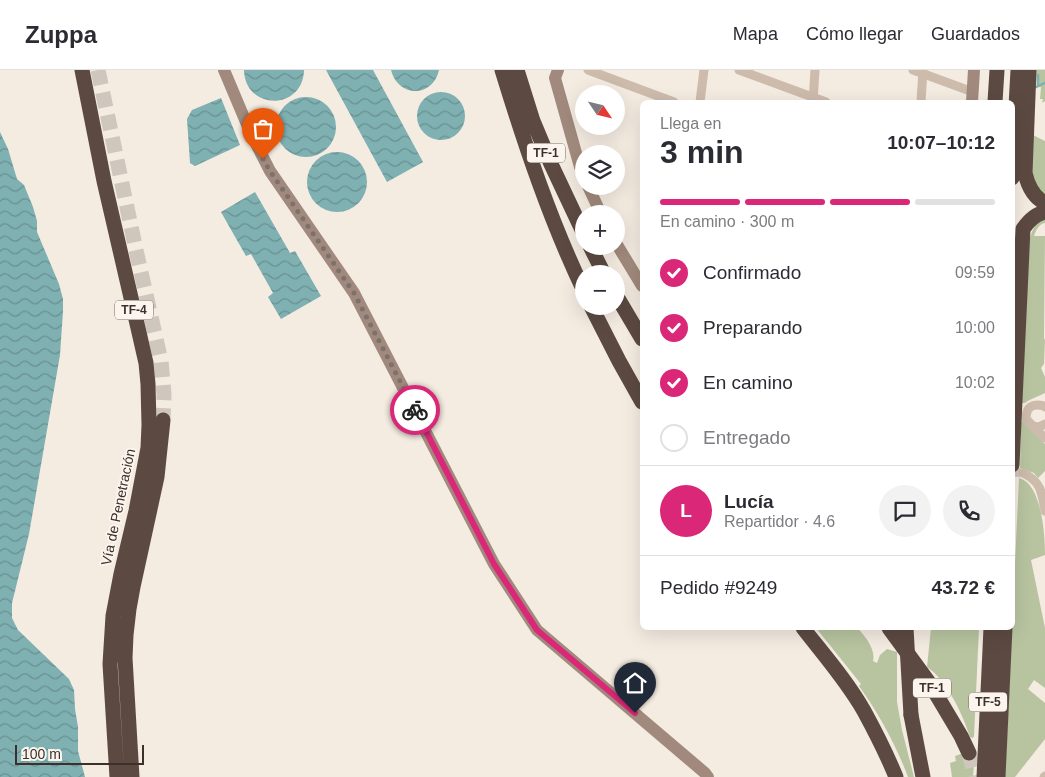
<!DOCTYPE html>
<html lang="es">
<head>
<meta charset="utf-8">
<style>
  :root { --surface:#fff; --page:#f2f2f3; --text:#2b2b33; --muted:#7c7c81; --line:#e1e1e2; --accent:#db2777 }
  body { margin:0; font-family:Arial,sans-serif; background:var(--page); color:var(--text); height:100vh; display:flex; flex-direction:column; font-size:19px; white-space:nowrap }
  * { box-sizing:border-box; margin:0 }
  p { font-size:16px; color:var(--muted) }
  .icon { flex:none; width:28px; height:28px; fill:none; stroke:currentColor; stroke-width:2; stroke-linecap:round; stroke-linejoin:round }
  .map { position:relative; flex:1; overflow:hidden }
  .details { position:absolute; left:640px; top:30px; width:375px; height:530px; display:flex; flex-direction:column; background:var(--surface); border-radius:8px; box-shadow:0 5px 20px #0002 }
  .details>* { flex:none }
  .needle { width:32px; rotate:125deg }
  .tools { position:absolute; left:575px; top:15px; display:grid; gap:10px }
  .tools a { display:grid; place-items:center; width:50px; height:50px; border-radius:50%; background:var(--surface); box-shadow:0 5px 20px #0002; font-size:25px }
  .scale { position:absolute; left:15px; bottom:12px; width:129px; box-sizing:border-box; padding-left:5px; border:2px solid #3b302b; border-top:0; font-size:14px; line-height:18px; white-space:nowrap; color:#3b302b; -webkit-text-stroke:4px #fbf5ee; paint-order:stroke }
  .pin { position:absolute; display:grid; place-items:center; width:42px; height:42px; color:#fff; margin:-51px -21px; border-radius:50% 50% 50% 0; rotate:-45deg; box-shadow:0 0 5px #0007 }
  .pin .icon { rotate:45deg }
  .courier { position:absolute; display:grid; place-items:center; width:50px; height:50px; margin:-25px; border:4px solid #db2777; border-radius:50%; background:#fff; color:#222; box-shadow:0 1px 6px #0007 }
  .head em { font-style:normal; font-weight:700 }
  .head div { display:flex; flex-direction:column-reverse }
  .head { display:flex; align-items:center; justify-content:space-between; height:85px; padding:0 20px }
  h1 { font-size:32px; font-weight:700; line-height:38px }
  .bar { display:grid; grid-template-columns:repeat(4,1fr); gap:8px 5px; align-content:center; height:60px; padding:0 20px }
  .bar i { height:6px; border-radius:4px; background:var(--line) }
  .bar .current { background:var(--accent) }
  .bar p { grid-column:span 4 }
  .line { display:flex; align-items:center; gap:12px; padding:0 20px; border-top:1px solid var(--line) }
  .line div { flex:1 }
  .round { display:grid; place-items:center; flex:none; width:52px; height:52px; border-radius:26px; background:var(--page) }
  ol { padding:0 20px; list-style:none }
  li { display:flex; align-items:center; gap:15px; height:55px }
  li p { margin-inline-start:auto }
  li .icon { padding:5px; border-radius:50%; background:var(--accent); color:#fff; stroke-width:4 }
  li:last-child { color:var(--muted) }
  li i { width:28px; height:28px; border:2px solid var(--line); border-radius:50% }
  header { display:flex; align-items:center; gap:30px; box-sizing:border-box; height:70px; padding:0 25px; background:var(--surface); border-bottom:1px solid var(--line) }
  header strong { font-size:24px }
  nav { display:flex; gap:28px; margin-inline-start:auto; font-size:18px }
  .map>svg:first-child { display:block }
</style>
</head>
<body>
<header>
<strong>Zuppa</strong>
<nav><a>Mapa</a><a>Cómo llegar</a><a>Guardados</a></nav>
</header>
<div class="map">
<svg width="1045" height="707" viewBox="0 0 1045 707">
  <defs>
    <pattern id="water-waves" width="16" height="10" patternUnits="userSpaceOnUse" patternTransform="scale(1.25)"><rect width="16" height="10" fill="#7fb0b2"/><path d="M0 5q4-4 8 0t8 0" fill="none" stroke="#699091"/></pattern>
  </defs>
  <rect width="100%" height="100%" fill="#f4ebe1"/>
  <!-- garden -->
  <path fill="#b8c4a0" d="M1036,0h9v31l-3,2 1,-4h-3l1,-12h-4z
    M1033,65l12,6v57l-4,-2 -10,-22z
    M1045,149v4c-6,1 -9,7 -11,13h11l-1,102 1,2 -1,24 -3,4 4,9v16c-7,4 -14,5 -20,10h-4l8,-160c2,-11 5,-20 16,-24z
    M1023,351l22,23v27l-7,7 -4,-5 -14,-5 1,-46z
    M1019,408c23,6 26,57 26,77l-14,5 14,68v60l-11,-8 -6,9 17,14v36l-30,38h-10z
    M816,558h41c8,7 19,22 16,33l4,2 3,-8 7,-6 10,3v50l5,28 12,47h-6c-12,-32 -29,-63 -49,-91l2,-2z
    M931,558h48l-5,108 -1,2 -3,-1c-7,-22 -23,-57 -43,-70z
    M975,679l-2,28h-21l-2,-14 6,-2 -1,-5z"/>
  <!-- water -->
  <path fill="url(#water-waves)" d="M244,0h60c-1,41 -59,41 -60,0z
    M326,0h47l50,92 -36,20z
    M391,0h48c-6,28 -41,28 -48,0z
    M417 46a24 24 0 1 1 48 0a24 24 0 1 1-48 0Z
    M276 57a30 30 0 1 1 60 0a30 30 0 1 1-60 0Z
    M221,28l19,47 -45,21 -5,-3 -3,-44 5,-9z
    M0,62l8,17 9,30 7,6 9,22 4,14v11l22,52 4,15v12l-3,44 -31,179 -17,69v15l6,12 51,49 5,11 1,19 3,18v24l7,26h-85z
    M307 112a30 30 0 1 1 60 0a30 30 0 1 1-60 0Z
    M255,122l35,61 5,-2 26,45 -40,23 -13,-22 5,-4 -22,-39 -5,2 -25,-44z"/>
  <g fill="none" stroke-linecap="round" stroke-linejoin="round">
    <!-- stream -->
    <path stroke="#7fb0b2" stroke-width="2.5" d="M1038,5v10
      M1036,17l9,-4"/>
    <!-- street-tunnel -->
    <path stroke="#cfc6bd" stroke-width="9" stroke-dasharray="9 4.5" stroke-linecap="butt" d="M1012,402l11,1"/>
    <!-- highway-tunnel -->
    <path stroke="#cfc6bd" stroke-width="15" stroke-dasharray="15 8" stroke-linecap="butt" d="M98,0l38,180 25,111 3,33 -1,26
      M969,683l6,24"/>
    <!-- street -->
    <path stroke="#cdbbac" stroke-width="9" d="M588,0l86,32
      M739,0l87,32
      M913,0l60,22
      M700,32l4,-32
      M813,32l2,-32
      M921,32l2,-32
      M1045,337l-1,-1c-12,-3 -18,1 -18,13l19,19
      M1032,356l7,1 6,-3
      M1023,403c18,8 19,20 22,38
      M1044,707l1,-1"/>
    <!-- secondary -->
    <path stroke="#a18a7d" stroke-width="12" d="M224,0l27,64 19,37 84,122 140,271 43,66 168,143 3,4
      M558,0l-3,8 25,89 4,9
      M972,32l2,-32
      M588,116l13,28
      M616,173l23,38 3,5"/>
    <!-- highway -->
    <path stroke="#5c4a42" stroke-width="15" d="M82,0l22,111 34,147 8,35 2,21 1,41 -1,23 -12,63 -15,63 -8,42 -3,48 7,113
      M502,0c23,75 48,150 82,221
      M517,0l16,51 18,43 33,70
      M1029,0l-4,103c3,13 8,24 20,30
      M995,32l2,-32
      M1012,108l6,-108
      M590,176l14,28
      M616,225l26,44
      M591,236l28,55 23,41
      M1012,395l11,-236c6,-9 12,-15 22,-17
      M803,558c21,27 44,53 61,83 12,22 23,44 32,66
      M889,558l41,56 31,52 8,17
      M911,645l12,62
      M132,707l-7,-119 1,-23 3,-26 4,-22 24,-110 6,-57
      M984,707l7,-149
      M998,707l7,-149"/>
    <!-- highway-bridge -->
    <path stroke="#5c4a42" stroke-width="15" d="M906,558l5,87"/>
  </g>
  <g fill="none" stroke-linecap="round" stroke-linejoin="round">
    <!-- done -->
    <path stroke="#7c716b" stroke-width="5" stroke-dasharray="0 9" d="M263,89l7,12 84,122 61,117"/>
    <!-- route -->
    <path stroke="#db2777" stroke-width="6" d="M415,340l79,154 43,66 98,83"/>
  </g>
  <g text-anchor="middle" stroke-width="4" stroke-linejoin="round" paint-order="stroke">
    <!-- shield labels -->
    <g fill="#fbf5ee" stroke="#756b66" stroke-width="1">
      <rect x="527" y="73.5" width="38" height="19" rx="4"/>
      <rect x="115" y="230.5" width="38" height="19" rx="4"/>
      <rect x="913" y="608.5" width="38" height="19" rx="4"/>
      <rect x="969" y="622.5" width="38" height="19" rx="4"/>
    </g>
    <g font-size="12" font-weight="bold" fill="#3b302b">
      <text x="546" y="87">TF-1</text>
      <text x="134" y="244">TF-4</text>
      <text x="932" y="622">TF-1</text>
      <text x="988" y="636">TF-5</text>
    </g>
    <!-- street labels -->
    <g font-size="14" fill="#3b302b" stroke="#fbf5ee">
      <text transform="translate(118 437) rotate(-78)" y="5">Vía de Penetración</text>
    </g>
  </g>
</svg>
<div class="tools">
<a><svg class="needle" viewBox="-14 -14 28 28"><path d="M0-13l5 13h-10z" fill="#e53935"/><path d="M0 13l5-13h-10z" fill="#7c7c81"/></svg></a>
<a><svg class="icon" aria-label="layers" viewBox="0 0 24 24"><path d="M12 4l9 5-9 5-9-5zM3 14l9 5 9-5"/></svg></a>
<a>+</a>
<a>−</a>
</div>
<div class="scale">100 m</div>
<div class="pin" style="left:263px;top:89px;background:#ea580c"><svg class="icon" aria-label="bag" viewBox="0 0 24 24"><path d="M5 8h14l-1 12H6zM9 8a3 3 0 0 1 6 0"/></svg></div>
<div class="pin" style="left:635px;top:643px;background:#1f2937"><svg class="icon" aria-label="home" viewBox="0 0 24 24"><path d="M3 11l9-7 9 7M6 9v11h12V9"/></svg></div>
<div class="courier" style="left:415px;top:340px"><svg class="icon" aria-label="bike" viewBox="0 0 24 24"><circle cx="6" cy="16" r="4"/><circle cx="18" cy="16" r="4"/><path d="M6 16l4-8h5l3 8M10 8l3 8H6M13 5h3"/></svg></div>
<section class="details">
<div class="head"><div><h1>3 min</h1><p>Llega en</p></div><em>10:07–10:12</em></div>
<div class="bar"><i class="current"></i><i class="current"></i><i class="current"></i><i></i><p>En camino · 300 m</p></div>
<ol>
<li><svg class="icon" aria-label="check" viewBox="0 0 24 24"><path d="M5 12l5 5 9-10"/></svg>Confirmado<p>09:59</p></li>
<li><svg class="icon" aria-label="check" viewBox="0 0 24 24"><path d="M5 12l5 5 9-10"/></svg>Preparando<p>10:00</p></li>
<li><svg class="icon" aria-label="check" viewBox="0 0 24 24"><path d="M5 12l5 5 9-10"/></svg>En camino<p>10:02</p></li>
<li><i></i>Entregado</li>
</ol>
<div class="line" style="height:90px"><b class="round" style="background:var(--accent);color:#fff">L</b><div><b>Lucía</b><p>Repartidor · 4.6</p></div><a class="round"><svg class="icon" aria-label="chat" viewBox="0 0 24 24"><path d="M4 5h16v11H9l-5 4z"/></svg></a><a class="round"><svg class="icon" aria-label="phone" viewBox="0 0 24 24"><path d="M5 4h4l2 5-3 2q2 4 5 5l2-3 5 2v4C11 20 4 13 5 4z"/></svg></a></div>
<div class="line" style="height:65px"><div>Pedido #9249</div><b>43.72 €</b></div>
</section>
</div>
</body>
</html>
